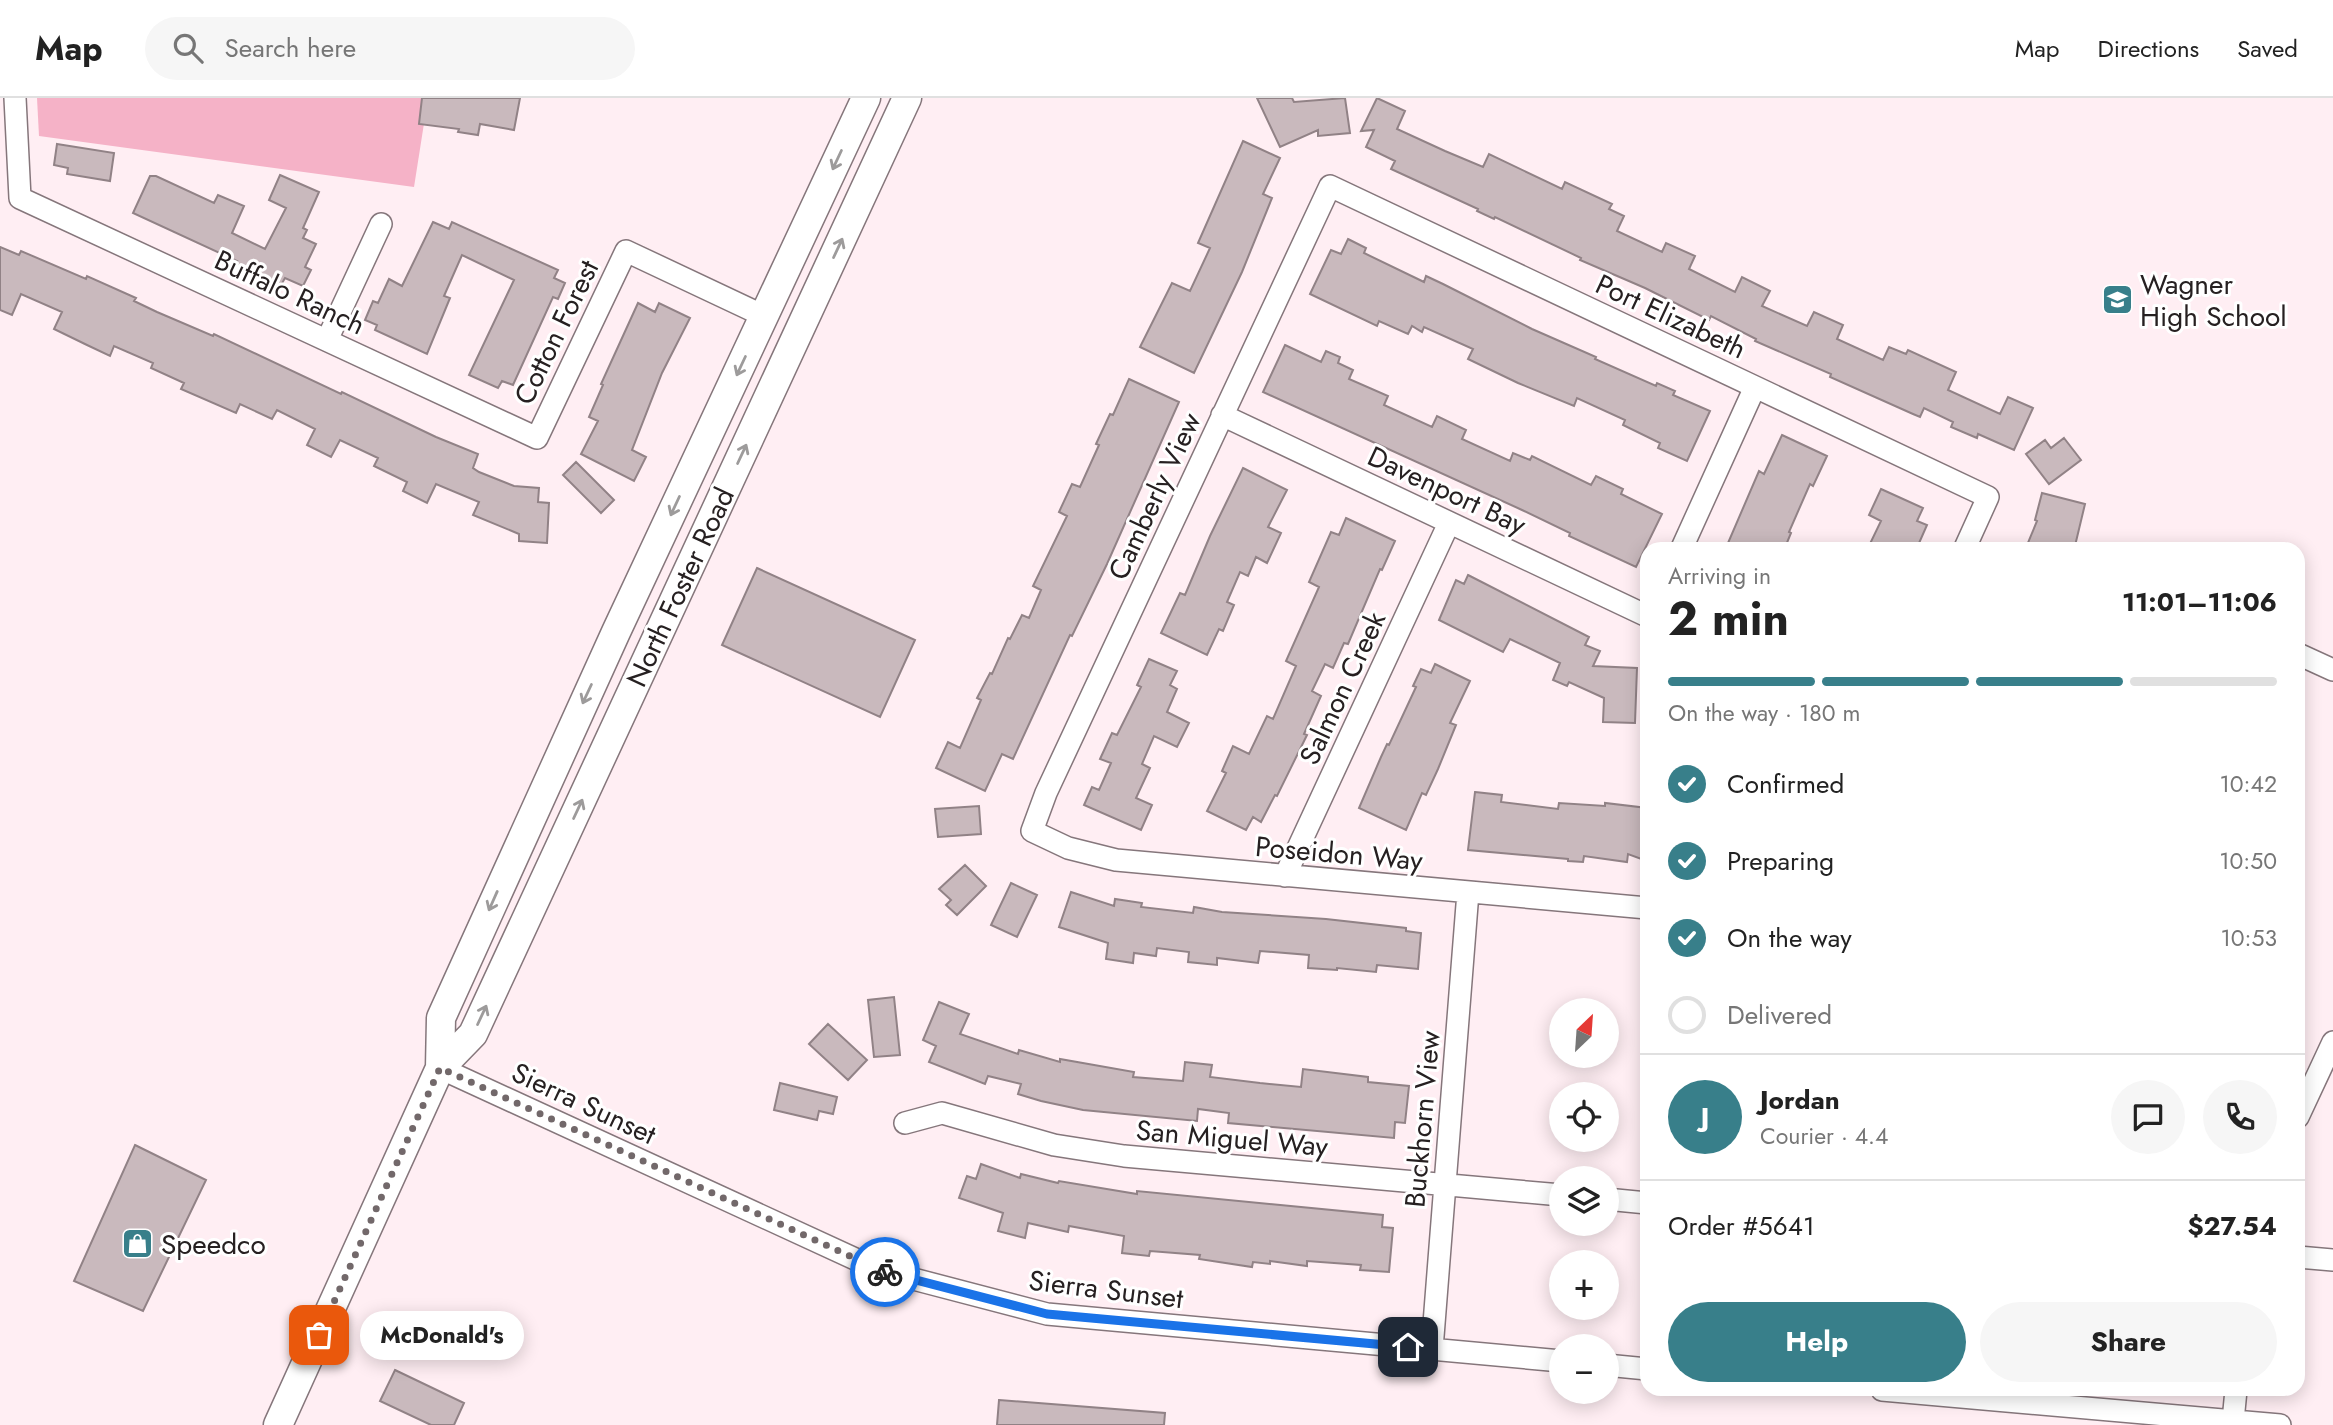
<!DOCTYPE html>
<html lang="en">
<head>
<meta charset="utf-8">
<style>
  :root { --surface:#fff; --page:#f6f6f6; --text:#222; --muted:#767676; --line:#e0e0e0; --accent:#387f8a }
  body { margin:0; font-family:Jost,sans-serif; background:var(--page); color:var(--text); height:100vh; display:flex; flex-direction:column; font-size:26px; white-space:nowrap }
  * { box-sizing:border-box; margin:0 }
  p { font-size:23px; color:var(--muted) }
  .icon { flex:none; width:38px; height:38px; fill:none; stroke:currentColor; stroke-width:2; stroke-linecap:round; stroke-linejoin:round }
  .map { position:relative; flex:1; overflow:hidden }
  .sheet { position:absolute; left:1640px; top:444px; width:665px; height:854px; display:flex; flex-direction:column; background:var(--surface); border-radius:21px; box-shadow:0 4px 18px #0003 }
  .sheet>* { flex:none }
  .needle { width:46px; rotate:25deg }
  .buttons { position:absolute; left:1549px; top:900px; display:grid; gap:14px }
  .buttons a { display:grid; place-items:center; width:70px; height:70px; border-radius:50%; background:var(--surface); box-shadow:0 4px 18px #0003; font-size:35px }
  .pin { position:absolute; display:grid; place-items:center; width:60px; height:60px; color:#fff; margin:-30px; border-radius:14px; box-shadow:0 4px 10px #0006 }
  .courier { position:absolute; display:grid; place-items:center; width:70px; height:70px; margin:-35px; border:5px solid #1a73e8; border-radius:50%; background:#fff; color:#222; box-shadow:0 2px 9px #0007 }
  .bubble { position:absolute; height:49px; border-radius:24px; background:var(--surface); box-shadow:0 4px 18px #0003; font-size:23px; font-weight:700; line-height:49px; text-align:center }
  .overview em { font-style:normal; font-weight:700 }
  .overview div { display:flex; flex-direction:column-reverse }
  .overview { display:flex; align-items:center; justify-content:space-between; height:119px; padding:0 28px }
  h1 { font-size:46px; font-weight:700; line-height:52px }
  .bar { display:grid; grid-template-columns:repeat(4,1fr); gap:10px 7px; align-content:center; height:84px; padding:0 28px }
  .bar i { height:9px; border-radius:5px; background:var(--line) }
  .bar .current { background:var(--accent) }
  .bar p { grid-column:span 4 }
  .line { display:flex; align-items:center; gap:18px; padding:0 28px; border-top:2px solid var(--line) }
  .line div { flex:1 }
  .round { display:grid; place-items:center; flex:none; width:74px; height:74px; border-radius:37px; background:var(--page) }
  ol { padding:0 28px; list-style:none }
  li { display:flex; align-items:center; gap:21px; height:77px }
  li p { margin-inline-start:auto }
  li .icon { padding:7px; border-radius:50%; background:var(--accent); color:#fff; stroke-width:4 }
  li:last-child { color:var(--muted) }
  li i { width:38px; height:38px; border:4px solid var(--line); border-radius:50% }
  .primary-button { display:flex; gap:14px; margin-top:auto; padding:14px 28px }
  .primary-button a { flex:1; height:80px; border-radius:42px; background:var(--accent); color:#fff; font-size:28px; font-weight:700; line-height:80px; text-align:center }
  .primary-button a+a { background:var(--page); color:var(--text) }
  header { display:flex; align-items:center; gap:42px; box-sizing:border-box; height:98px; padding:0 35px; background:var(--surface); border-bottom:2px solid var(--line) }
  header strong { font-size:33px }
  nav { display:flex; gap:38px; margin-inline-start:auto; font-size:24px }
  .search { width:490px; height:63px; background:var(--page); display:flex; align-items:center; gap:18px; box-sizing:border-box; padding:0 24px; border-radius:38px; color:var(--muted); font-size:26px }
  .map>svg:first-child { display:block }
</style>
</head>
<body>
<header>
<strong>Map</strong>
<div class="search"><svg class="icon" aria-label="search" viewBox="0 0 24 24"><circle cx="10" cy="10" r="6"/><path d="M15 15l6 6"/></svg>Search here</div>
<nav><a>Map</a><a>Directions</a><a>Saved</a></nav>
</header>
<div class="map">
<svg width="2333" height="1327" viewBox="0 0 2333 1327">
  <rect width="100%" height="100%" fill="#ffeef3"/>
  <!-- green -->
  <path fill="#f5b2c7" d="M37,0h391l-14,89 -375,-51z"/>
  <!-- building -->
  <path fill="#c9b9bd" stroke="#918286" stroke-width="2" d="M422,0h98l-6,32 -34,-6 -2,11 -20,-3 1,-3 -40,-5z
    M1257,0h35l2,4 51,-4 5,35 -32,3v-6l-38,17z
    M1377,0l28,13 -8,18 48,22 38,16 6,-13 73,35 3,-7 47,22 -3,5 15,7 -7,15 45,21 4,-9 29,13 -6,13 46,23 7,-15 28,14 -8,15 45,20 7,-14 29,13 -6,14 46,21 6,-13 17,7 2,-4 48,22 -8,18 52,24 8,-17 25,11 -19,42 -36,-16 -1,4 -26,-11 2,-5 -29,-14 -4,9 -7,-3 -83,-37 1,-3 -76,-33 1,-2 -45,-23 -2,4 -64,-32 -65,-28 1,-2 -86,-41 -1,2 -17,-8 1,-2 -87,-40 4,-8 -29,-14 8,-17 -13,1z
    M1243,43l37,17 -17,36 9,4 -30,74 -48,101 -54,-26 32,-64 18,8 20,-43 -12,-5z
    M57,46l57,9 -4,28 -43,-7 1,-6 -14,-3z
    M280,77l39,17 -16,36 4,2 -4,8 13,6 -11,23 6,3 -8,16 -18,-8 -4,7 -46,-22 2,-2 -104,-48 17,-37h6l58,27 4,-8 26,11 -12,27 33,16 21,-41 -17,-8z
    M433,124l16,7 3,-7 106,48 -4,8 11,5 -7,16 -5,-2 -40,88 -11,-4 -4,7 -29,-13 45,-95 -52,-25 -18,41 6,2 -23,56 -52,-24 2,-5 -12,-5 8,-19 5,2 11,-24 13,7z
    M1348,141l18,9 -2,5 60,29 2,-6 17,8 89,45 64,28 -1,2 61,27 1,-3 18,8 -2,4 37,16 -23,50 -29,-13 2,-5 -37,-18 2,-5 -48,-22 -3,8 -56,-23 -50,-24 5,-10 -49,-22 -2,5 -10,-6 -4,8 -29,-13 -2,5 -67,-32 21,-44 10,4z
    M0,149l19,8 2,-4 65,28 1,-3 49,22 -2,3 23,11 56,24 1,-2 127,60 1,-2 94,45 42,17 -5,14 6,4 35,14 25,2 -1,14 11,1 -2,40 -28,-2v-7l-46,-19 6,-13 -43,-18 -9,19 -24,-12 4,-9 -33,-16 4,-8 -38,-18 -9,17 -24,-12 8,-16 -38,-19 -5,9 -32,-15 -4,9 -55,-24 3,-6 -33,-15 2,-5 -39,-17 -4,10 -23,-11 -33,-16 8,-17 -41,-18 -9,21 -12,-5z
    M638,205l17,9 4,-9 31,15 -28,55 -30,77 14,7 -12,24 -53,-27 17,-33 -9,-4 14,-32 -2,-1z
    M1285,247l36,17 5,-11 14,6 -2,6 15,7 -4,9 39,17 -4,9 48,22 5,-11 29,14 -4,9 48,22 3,-8 17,7 2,-4 59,29 5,-9 27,13 -2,5 41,20 -26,53 -67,-31 1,-3 -48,-23 -259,-118z
    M1129,281l50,23 -72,162 -35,72 -2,-1 -57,124 -11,-5 -17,37 -49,-23 12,-26 12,6 21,-48 -4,-2 13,-25 2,1 16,-36 2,1 12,-24 7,3 12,-28 -8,-4 34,-70 -8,-4 13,-28 8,3 19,-42 -3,-1 14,-30 3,1z
    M1782,337l45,21 -14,30 -3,-2 -21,48 2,1 -7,17h-59l34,-79 5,3z
    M2064,340l17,22 -32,24 -23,-30 19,-14 6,8z
    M576,364l38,38 -13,13 -38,-38z
    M1243,370l44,22 -19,37 13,6 -14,30 -11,-6 -8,19 -8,-4 -13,30 7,3 -11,26 -4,-2 -12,26 -46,-22 19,-40 5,2 25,-59z
    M1881,391l42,19 -6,13 10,4 -11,25h-49l14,-29 -12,-6z
    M2042,395l43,11 -11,46h-49l12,-29 -2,-1z
    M1346,420l49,23 -13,29 -2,-1 -32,75 -4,-1 -11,25 -8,-4 -13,27 9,5 -17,38 3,1 -30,61 -2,-1 -14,27 -8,-5 -7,13 -39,-19 19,-38 -4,-2 11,-25 16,8 18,-38 6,3 23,-53 -10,-5 33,-74 -10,-5 22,-50 8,3z
    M757,470l158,72 -35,77 -158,-72z
    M1468,477l121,62 -4,8 15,6 -7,15 44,2 -2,55 -32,-1 1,-24 -35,-16 -2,4 -14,-6 7,-17 -50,-24 -7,13 -64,-32 17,-40 8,4z
    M1149,561l28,12 -7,14 7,4 -10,23 22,11 -12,24 -23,-11 -12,28 8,4 -14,30 16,7 -11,25 -57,-25 8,-18 7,3 12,-27 -11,-4 12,-26 5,2 24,-48 -4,-2z
    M1435,566l35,17 -20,42 6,2 -18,44 -12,26 -4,-2 -16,37 -47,-22 22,-51 6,-13 2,1 27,-58 -3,-1 8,-17 10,4z
    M1475,694l27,3 -1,7 57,7 1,-6 46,3v-3l42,5v53l-19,-7 -1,8 -43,-6 -1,6 -15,-1v-2l-100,-9z
    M979,708l2,28 -43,3 -3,-28z
    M965,767l21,21 -29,29 -11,-10 5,-5 -12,-11z
    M1011,785l26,12 -20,42 -26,-12z
    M1071,794l43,14 1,-7 27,4 -1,4 52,6 1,-6 28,5 104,7 80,9v3l15,2 -3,36 -41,-4 -1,7 -39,-4v2l-29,-2 1,-13 -49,-4 -2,12 -41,-5v7l-29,-3 1,-10 -32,-4 -1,8 -22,-3 -1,10 -27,-4 2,-16 -49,-16z
    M894,899l6,58 -26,2 -6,-57z
    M939,904l30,12 -9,20 58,20 1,-4 41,12v-3l74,13 -1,5 50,4 2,-19 27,3 -2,12 50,6 41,4 2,-18 65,8v5l41,4 -4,37 -10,-1 -1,16 -166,-15 1,-10 -31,-4 -1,12 -114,-11 -42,-9 -23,-7 3,-10 -33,-8 -3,8 -56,-22 7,-16 -13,-6z
    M828,926l39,36 -19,20 -39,-36z
    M780,985l57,14 -4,17 -14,-3 -2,9 -43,-10z
    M135,1047l71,35 -63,131 -69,-30z
    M981,1066l39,14 1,-4 37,9 1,-2 78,13v-3l246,24 -1,12 11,1 -4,44 -29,-2 1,-5 -54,-4v5l-37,-5v3l-17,-2 -1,5 -53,-8 1,-4 -50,-4 -1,5 -27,-3 2,-17 -55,-10 -1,6 -40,-9 -3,15 -27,-7 5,-18 -44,-15 8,-22 9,3z
    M395,1272l69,33 -10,22h-23l-51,-24z
    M999,1302l166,13 -1,12h-167z"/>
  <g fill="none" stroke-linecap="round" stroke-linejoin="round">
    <defs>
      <path id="minor" d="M15,0l5,100 517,240 89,-187 138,65
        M327,242l54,-116
        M1222,317l425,201
        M1681,452l74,-163
        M2298,556l35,16
        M1285,778l164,-353
        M1647,810l-531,-48 -48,-12 -36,-17 14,-38 284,-607 658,311 -24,53
        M440,970l439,202 168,44 514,47
        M2298,1019l35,-75
        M905,1025l37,-10 112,32 70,11 437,39
        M1606,1101l41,4
        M2298,1159l35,3
        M1432,1251l36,-457
        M1606,1267l41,4
        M1882,1292l398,35
        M2233,1323l3,-31"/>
      <path id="major" d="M440,970l1,-50 175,-386 250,-534
        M278,1327l162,-357 33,-34 434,-936"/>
    </defs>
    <!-- minor casing -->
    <use href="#minor" stroke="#85767b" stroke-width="24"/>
    <!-- major casing -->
    <use href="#major" stroke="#85767b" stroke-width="31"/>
    <!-- minor -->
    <use href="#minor" stroke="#fff" stroke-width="21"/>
    <!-- major -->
    <use href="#major" stroke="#fff" stroke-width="28"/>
  </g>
  <!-- one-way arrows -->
  <defs><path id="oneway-shaft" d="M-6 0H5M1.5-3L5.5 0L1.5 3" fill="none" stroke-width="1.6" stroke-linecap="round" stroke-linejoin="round" transform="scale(1.75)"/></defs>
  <g stroke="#9d9b9b">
    <use href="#oneway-shaft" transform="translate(837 62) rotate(115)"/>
    <use href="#oneway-shaft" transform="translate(838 150) rotate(-65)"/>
    <use href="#oneway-shaft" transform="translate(741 268) rotate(115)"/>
    <use href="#oneway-shaft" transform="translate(742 356) rotate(-65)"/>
    <use href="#oneway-shaft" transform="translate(675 408) rotate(115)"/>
    <use href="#oneway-shaft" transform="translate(587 596) rotate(115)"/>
    <use href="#oneway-shaft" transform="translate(578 711) rotate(-65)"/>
    <use href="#oneway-shaft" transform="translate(493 803) rotate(114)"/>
    <use href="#oneway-shaft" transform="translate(482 917) rotate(-65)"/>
  </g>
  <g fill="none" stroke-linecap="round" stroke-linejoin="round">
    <!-- done -->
    <path stroke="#72686a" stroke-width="7" stroke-dasharray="0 12.6" d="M319,1237l121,-267 445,204"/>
    <!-- route -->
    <path stroke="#1a73e8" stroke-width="9" d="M885,1174l162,42 361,33"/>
  </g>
  <!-- icons -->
  <defs>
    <symbol id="school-square" viewBox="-11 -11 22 22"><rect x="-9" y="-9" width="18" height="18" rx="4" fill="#387f8a" stroke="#fff"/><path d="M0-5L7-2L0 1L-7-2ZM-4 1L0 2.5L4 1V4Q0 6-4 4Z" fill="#fff"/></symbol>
    <symbol id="shop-square" viewBox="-11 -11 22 22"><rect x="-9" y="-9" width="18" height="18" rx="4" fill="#387f8a" stroke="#fff"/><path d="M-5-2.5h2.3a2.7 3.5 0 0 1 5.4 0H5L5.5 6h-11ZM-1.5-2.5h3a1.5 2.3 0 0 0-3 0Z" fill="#fff"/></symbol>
  </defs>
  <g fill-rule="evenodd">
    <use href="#school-square" x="2100" y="184" width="35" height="35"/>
    <use href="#shop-square" x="120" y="1128" width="35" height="35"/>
  </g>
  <g text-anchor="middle" stroke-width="6" stroke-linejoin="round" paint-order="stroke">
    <!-- poi labels -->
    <g font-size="28" fill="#262021" stroke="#fff" text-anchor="start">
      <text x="2140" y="196">Wagner<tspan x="2140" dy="32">High School</tspan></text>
      <text x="161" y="1156">Speedco</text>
    </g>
    <!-- street labels -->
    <g font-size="28" fill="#262021" stroke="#fff">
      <text transform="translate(290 194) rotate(25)" y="10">Buffalo Ranch</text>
      <text transform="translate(1671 218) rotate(25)" y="10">Port Elizabeth</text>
      <text transform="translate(556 234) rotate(-64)" y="10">Cotton Forest</text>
      <text transform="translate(1447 392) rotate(25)" y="10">Davenport Bay</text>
      <text transform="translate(1154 398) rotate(-65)" y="10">Camberly View</text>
      <text transform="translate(680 489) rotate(-65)" y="10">North Foster Road</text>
      <text transform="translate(1342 590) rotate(-65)" y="10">Salmon Creek</text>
      <text transform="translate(1339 755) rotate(5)" y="10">Poseidon Way</text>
      <text transform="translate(584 1005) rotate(25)" y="10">Sierra Sunset</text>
      <text transform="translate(1422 1021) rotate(-85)" y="10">Buckhorn View</text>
      <text transform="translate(1232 1040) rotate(5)" y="10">San Miguel Way</text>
      <text transform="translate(1106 1191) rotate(7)" y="10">Sierra Sunset</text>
    </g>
  </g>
</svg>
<div class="buttons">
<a><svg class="needle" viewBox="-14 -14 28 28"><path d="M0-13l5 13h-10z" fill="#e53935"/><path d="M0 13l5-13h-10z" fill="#767676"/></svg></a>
<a><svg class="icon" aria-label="locate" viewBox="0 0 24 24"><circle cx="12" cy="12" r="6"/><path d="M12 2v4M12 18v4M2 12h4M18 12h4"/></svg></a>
<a><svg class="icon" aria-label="layers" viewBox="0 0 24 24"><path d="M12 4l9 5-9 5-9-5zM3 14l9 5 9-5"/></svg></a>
<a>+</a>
<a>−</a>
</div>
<div class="pin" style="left:319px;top:1237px;background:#ea580c"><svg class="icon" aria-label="bag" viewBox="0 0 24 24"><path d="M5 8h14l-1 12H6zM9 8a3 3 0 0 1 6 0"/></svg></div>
<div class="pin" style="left:1408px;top:1249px;background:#1f2937"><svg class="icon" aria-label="home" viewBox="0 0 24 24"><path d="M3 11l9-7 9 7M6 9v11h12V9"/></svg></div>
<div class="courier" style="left:885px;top:1174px"><svg class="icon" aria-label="bike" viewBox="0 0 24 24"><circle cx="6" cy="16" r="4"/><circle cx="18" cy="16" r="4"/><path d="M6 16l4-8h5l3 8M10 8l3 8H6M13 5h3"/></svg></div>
<div class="bubble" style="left:360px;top:1213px;width:164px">McDonald's</div>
<section class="sheet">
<div class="overview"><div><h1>2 min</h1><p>Arriving in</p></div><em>11:01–11:06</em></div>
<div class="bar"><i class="current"></i><i class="current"></i><i class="current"></i><i></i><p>On the way · 180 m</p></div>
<ol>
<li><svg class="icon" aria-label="check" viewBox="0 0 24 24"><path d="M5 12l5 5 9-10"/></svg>Confirmed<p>10:42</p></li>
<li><svg class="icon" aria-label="check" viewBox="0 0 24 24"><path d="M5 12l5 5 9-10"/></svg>Preparing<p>10:50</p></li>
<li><svg class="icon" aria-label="check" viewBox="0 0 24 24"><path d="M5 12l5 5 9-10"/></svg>On the way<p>10:53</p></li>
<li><i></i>Delivered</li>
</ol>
<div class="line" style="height:126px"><b class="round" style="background:var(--accent);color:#fff">J</b><div><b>Jordan</b><p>Courier · 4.4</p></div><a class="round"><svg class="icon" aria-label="chat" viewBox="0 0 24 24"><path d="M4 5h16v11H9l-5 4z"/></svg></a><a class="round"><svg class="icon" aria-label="phone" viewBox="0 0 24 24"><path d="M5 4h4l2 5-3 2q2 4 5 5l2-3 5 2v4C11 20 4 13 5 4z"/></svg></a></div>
<div class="line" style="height:91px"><div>Order #5641</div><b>$27.54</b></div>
<div class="primary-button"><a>Help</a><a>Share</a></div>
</section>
</div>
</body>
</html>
